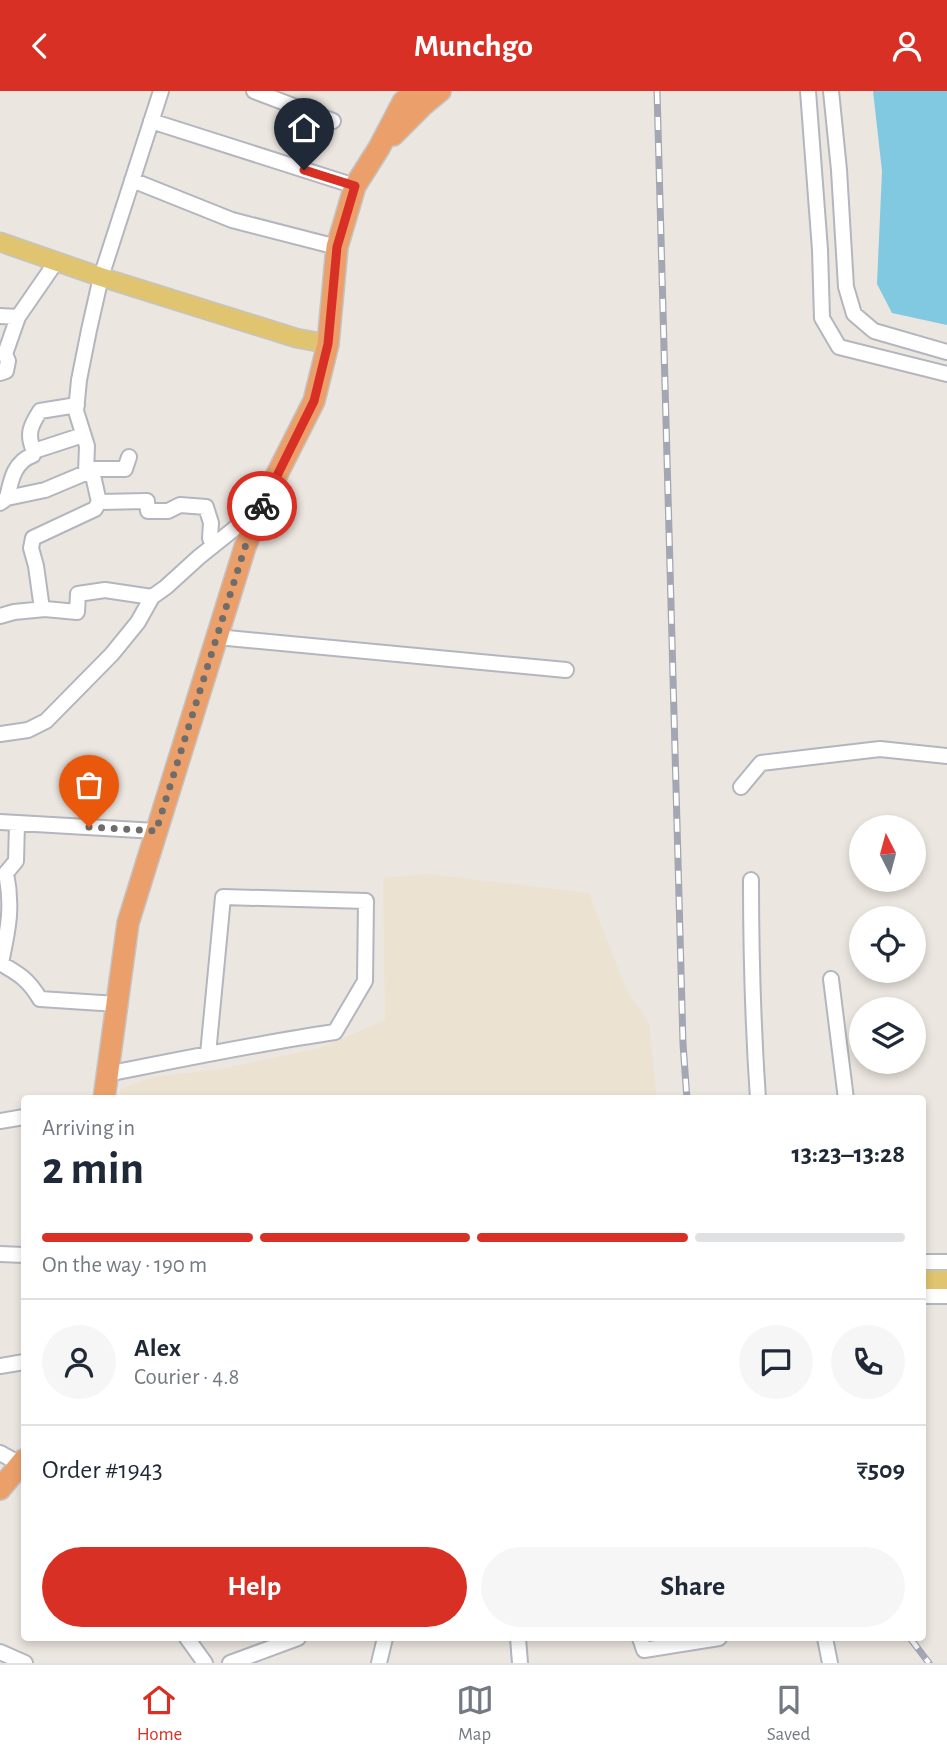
<!DOCTYPE html>
<html lang="en">
<head>
<meta charset="utf-8">
<style>
  :root { --surface:#fff; --page:#f6f6f7; --text:#1f2937; --muted:#747a83; --line:#e0e1e3; --accent:#d93025 }
  body { margin:0; font-family:"Alegreya Sans",sans-serif; background:var(--page); color:var(--text); height:100vh; display:flex; flex-direction:column; font-size:26px; white-space:nowrap }
  * { box-sizing:border-box; margin:0 }
  p { font-size:23px; color:var(--muted) }
  .icon { flex:none; width:38px; height:38px; fill:none; stroke:currentColor; stroke-width:2; stroke-linecap:round; stroke-linejoin:round }
  .map { position:relative; flex:1; overflow:hidden }
  .side { position:absolute; left:21px; top:1004px; width:905px; height:546px; display:flex; flex-direction:column; background:var(--surface); border-radius:7px; box-shadow:0 4px 10px #0003 }
  .side>* { flex:none }
  .needle { width:46px; rotate:354deg }
  .fabs { position:absolute; left:849px; top:724px; display:grid; gap:14px }
  .fabs a { display:grid; place-items:center; width:77px; height:77px; border-radius:50%; background:var(--surface); box-shadow:0 4px 10px #0003; font-size:35px }
  .pin { position:absolute; display:grid; place-items:center; width:60px; height:60px; color:#fff; margin:-72px -30px; border-radius:50% 50% 50% 0; rotate:-45deg; box-shadow:0 0 7px #0007 }
  .pin .icon { rotate:45deg }
  .courier { position:absolute; display:grid; place-items:center; width:70px; height:70px; margin:-35px; border:5px solid #d93025; border-radius:50%; background:#fff; color:#222; box-shadow:0 2px 9px #0007 }
  .overview em { font-style:normal; font-weight:700 }
  .overview div { display:flex; flex-direction:column-reverse }
  .overview { display:flex; align-items:center; justify-content:space-between; height:119px; padding:0 21px }
  h1 { font-size:46px; font-weight:700; line-height:52px }
  .bar { display:grid; grid-template-columns:repeat(4,1fr); gap:10px 7px; align-content:center; height:84px; padding:0 21px }
  .bar i { height:9px; border-radius:5px; background:var(--line) }
  .bar .on { background:var(--accent) }
  .bar p { grid-column:span 4 }
  .line { display:flex; align-items:center; gap:18px; padding:0 21px; border-top:2px solid var(--line) }
  .line div { flex:1 }
  .round { display:grid; place-items:center; flex:none; width:74px; height:74px; border-radius:37px; background:var(--page) }
  .action { display:flex; gap:14px; margin-top:auto; padding:14px 21px }
  .action a { flex:1; height:80px; border-radius:42px; background:var(--accent); color:#fff; font-size:28px; font-weight:700; line-height:80px; text-align:center }
  .action a+a { background:var(--page); color:var(--text) }
  header { display:flex; justify-content:space-between; align-items:center; height:91px; padding:0 21px; background:var(--accent); color:#fff; font-size:32px; font-weight:700 }
  .tab-bar { display:flex; justify-content:space-around; align-items:center; height:98px; border-top:2px solid var(--line); background:var(--surface); font-size:19px; color:var(--muted) }
  .tab-bar a { display:grid; justify-items:center; gap:4px }
  .tab-bar .on { color:var(--accent) }
  .map>svg:first-child { display:block }
</style>
</head>
<body>
<header><svg class="icon" aria-label="back" viewBox="0 0 24 24"><path d="M15 5l-7 7 7 7"/></svg>Munchgo<svg class="icon" aria-label="person" viewBox="0 0 24 24"><circle cx="12" cy="8" r="4"/><path d="M4 21q1-7 8-7t8 7"/></svg></header>
<div class="map">
<svg width="947" height="1572" viewBox="0 0 947 1572">
  <rect width="100%" height="100%" fill="#ece6e0"/>
  <!-- education -->
  <path fill="#ebe2d2" d="M428,783l161,19 36,94 24,37 8,75h-537v-10l36,-13 61,-6 103,-22 65,-28 -2,-142z"/>
  <!-- water -->
  <path fill="#80c9e1" d="M873,0h74v234l-55,-12 -15,-29 5,-113z"/>
  <g fill="none" stroke-linecap="round" stroke-linejoin="round">
    <defs>
      <path id="minor" d="M254,0l79,30
        M808,0l12,159 2,68 17,29 108,27
        M831,0l8,79 7,117 8,27 20,17 73,21
        M151,30l204,65
        M132,89l100,40 105,27
        M0,225l18,1 38,-55
        M0,282l6,-2 2,-10 -3,-7 13,-37
        M77,314l-37,6c-9,14 -14,23 -6,40l49,-16
        M92,380l7,31 48,-1 1,10h20l12,-6 26,2 5,16 -1,15 3,8
        M86,382l1,-27 -11,-35 3,-31 10,-50 12,-53 60,-186
        M7,407c4,-18 7,-36 26,-43l1,-4
        M0,412l7,-5 38,-8 50,-21h30l4,-12
        M42,518l-6,-43 -5,-18 2,-10 62,-29 4,-7
        M0,525l14,-4 31,-3 32,3 1,-18 27,-4 47,7
        M217,546l349,33
        M0,643l28,-4 18,-9 66,-67 26,-32 14,-25 14,-10 33,-30 35,-28 25,-25
        M741,696l20,-24 119,-14 67,7
        M0,731l156,9
        M751,789c0,73 2,146 7,219
        M0,872c19,11 28,16 40,36l77,5
        M1,872c7,-33 12,-56 5,-90l10,-12 1,-38
        M831,888l15,120
        M107,983c76,-15 152,-31 228,-42l30,-51 1,-80 -143,-4 -15,157
        M0,1030l24,-4
        M0,1163l24,1
        M922,1171h25
        M922,1205h25
        M0,1275l24,-4
        M0,1362l20,11
        M187,1547l18,25
        M518,1547l2,25
        M640,1547l4,12 75,-12
        M825,1547l5,25
        M0,1561l25,11
        M230,1572l68,-25
        M379,1572l6,-25"/>
      <path id="major" d="M0,151l101,35 195,61 32,6
        M922,1189h25"/>
      <path id="highway" d="M393,44l30,-30 17,-14
        M104,1008l24,-176 117,-376 20,-49 49,-97 14,-57 9,-97 18,-61 24,-38 24,-46 13,-11
        M0,1398l24,-29"/>
    </defs>
    <!-- minor casing -->
    <use href="#minor" stroke="#b3b6be" stroke-width="18"/>
    <!-- major casing -->
    <use href="#major" stroke="#c4c4c4" stroke-width="21"/>
    <!-- highway casing -->
    <use href="#highway" stroke="#c4c4c4" stroke-width="24"/>
    <!-- minor -->
    <use href="#minor" stroke="#fff" stroke-width="14"/>
    <!-- major -->
    <use href="#major" stroke="#e0c470" stroke-width="18"/>
    <!-- highway -->
    <use href="#highway" stroke="#eba06b" stroke-width="21"/>
    <defs>
      <path id="rail" d="M657,0l26,953 4,55
        M910,1547l19,25"/>
    </defs>
    <!-- rail casing -->
    <use href="#rail" stroke="#a3a6b3" stroke-width="7"/>
    <!-- rail -->
    <use href="#rail" stroke="#fff" stroke-width="4.5" stroke-dasharray="13" stroke-linecap="butt"/>
  </g>
  <g fill="none" stroke-linecap="round" stroke-linejoin="round">
    <!-- done -->
    <path stroke="#6f6d6b" stroke-width="7" stroke-dasharray="0 12.6" d="M89,736l67,4 89,-284 17,-41"/>
    <!-- route -->
    <path stroke="#d93025" stroke-width="9" d="M262,415l52,-105 14,-57 9,-97 18,-61 -51,-16"/>
  </g>
</svg>
<div class="fabs">
<a><svg class="needle" viewBox="-14 -14 28 28"><path d="M0-13l5 13h-10z" fill="#e53935"/><path d="M0 13l5-13h-10z" fill="#747a83"/></svg></a>
<a><svg class="icon" aria-label="locate" viewBox="0 0 24 24"><circle cx="12" cy="12" r="6"/><path d="M12 2v4M12 18v4M2 12h4M18 12h4"/></svg></a>
<a><svg class="icon" aria-label="layers" viewBox="0 0 24 24"><path d="M12 4l9 5-9 5-9-5zM3 14l9 5 9-5"/></svg></a>
</div>
<div class="pin" style="left:89px;top:736px;background:#ea580c"><svg class="icon" aria-label="bag" viewBox="0 0 24 24"><path d="M5 8h14l-1 12H6zM9 8a3 3 0 0 1 6 0"/></svg></div>
<div class="pin" style="left:304px;top:79px;background:#1f2937"><svg class="icon" aria-label="home" viewBox="0 0 24 24"><path d="M3 11l9-7 9 7M6 9v11h12V9"/></svg></div>
<div class="courier" style="left:262px;top:415px"><svg class="icon" aria-label="bike" viewBox="0 0 24 24"><circle cx="6" cy="16" r="4"/><circle cx="18" cy="16" r="4"/><path d="M6 16l4-8h5l3 8M10 8l3 8H6M13 5h3"/></svg></div>
<section class="side">
<div class="overview"><div><h1>2 min</h1><p>Arriving in</p></div><em>13:23–13:28</em></div>
<div class="bar"><i class="on"></i><i class="on"></i><i class="on"></i><i></i><p>On the way · 190 m</p></div>
<div class="line" style="height:126px"><a class="round"><svg class="icon" aria-label="person" viewBox="0 0 24 24"><circle cx="12" cy="8" r="4"/><path d="M4 21q1-7 8-7t8 7"/></svg></a><div><b>Alex</b><p>Courier · 4.8</p></div><a class="round"><svg class="icon" aria-label="chat" viewBox="0 0 24 24"><path d="M4 5h16v11H9l-5 4z"/></svg></a><a class="round"><svg class="icon" aria-label="phone" viewBox="0 0 24 24"><path d="M5 4h4l2 5-3 2q2 4 5 5l2-3 5 2v4C11 20 4 13 5 4z"/></svg></a></div>
<div class="line" style="height:91px"><div>Order #1943</div><b>₹509</b></div>
<div class="action"><a>Help</a><a>Share</a></div>
</section>
</div>
<nav class="tab-bar">
<a class="on"><svg class="icon" aria-label="home" viewBox="0 0 24 24"><path d="M3 11l9-7 9 7M6 9v11h12V9"/></svg>Home</a>
<a><svg class="icon" aria-label="map" viewBox="0 0 24 24"><path d="M3 6l6-2 6 2 6-2v14l-6 2-6-2-6 2zM9 4v14M15 6v14"/></svg>Map</a>
<a><svg class="icon" aria-label="saved" viewBox="0 0 24 24"><path d="M7 4h10v16l-5-4-5 4z"/></svg>Saved</a>
</nav>
</body>
</html>
